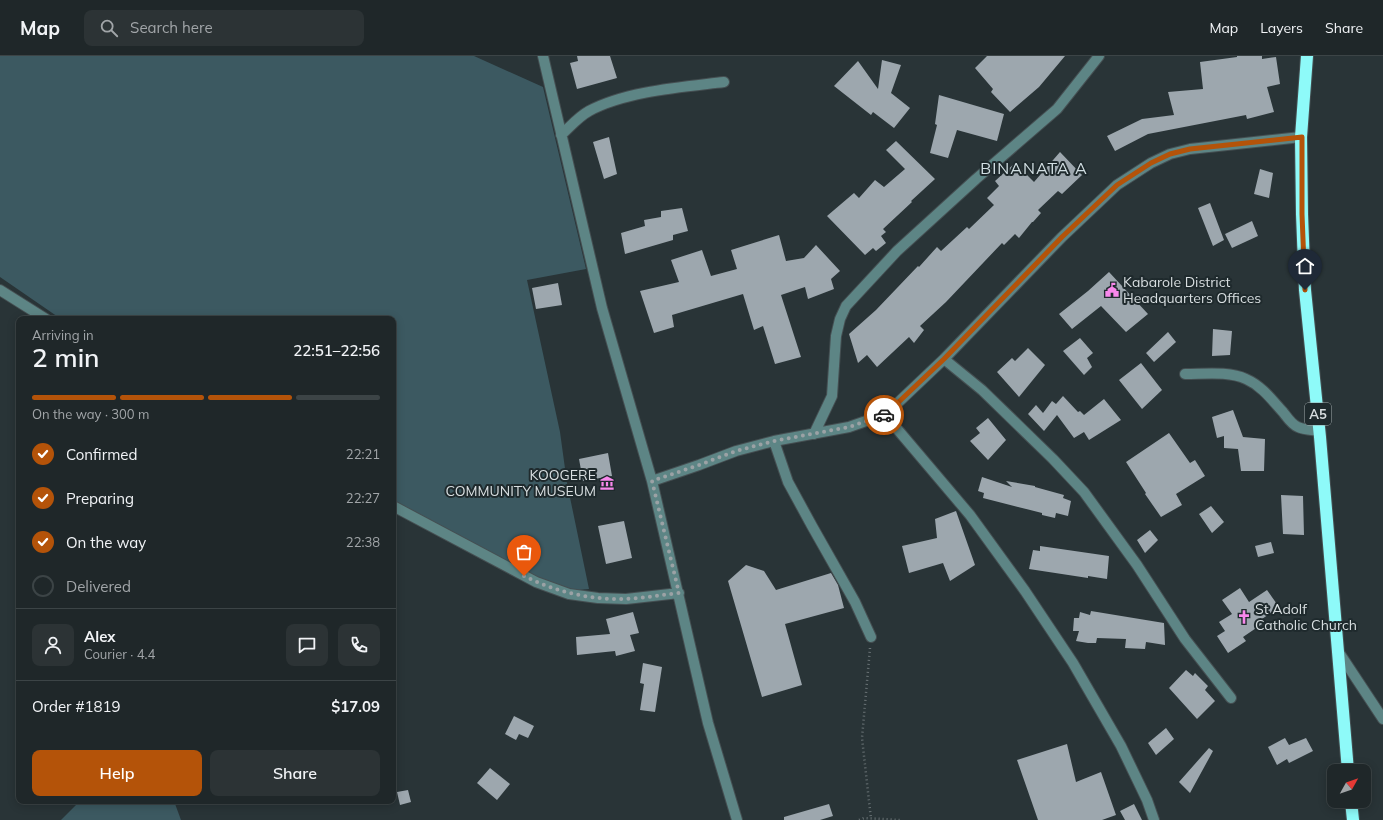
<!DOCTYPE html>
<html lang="en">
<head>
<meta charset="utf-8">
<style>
  :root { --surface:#1f2729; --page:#2c3335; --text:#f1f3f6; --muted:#a1a5a8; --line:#3c4446; --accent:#b45309 }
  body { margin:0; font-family:Mulish,sans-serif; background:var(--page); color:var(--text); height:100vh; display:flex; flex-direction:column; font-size:15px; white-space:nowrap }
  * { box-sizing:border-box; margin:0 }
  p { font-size:13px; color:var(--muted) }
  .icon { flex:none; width:22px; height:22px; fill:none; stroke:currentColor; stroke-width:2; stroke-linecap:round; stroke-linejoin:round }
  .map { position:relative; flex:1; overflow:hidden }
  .panel { position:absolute; left:16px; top:260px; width:380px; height:488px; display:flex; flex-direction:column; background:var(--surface); border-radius:8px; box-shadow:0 2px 10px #0003,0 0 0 1px var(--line) }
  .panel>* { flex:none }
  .needle { width:26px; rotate:50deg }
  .fabs { position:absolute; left:1327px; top:708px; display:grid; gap:8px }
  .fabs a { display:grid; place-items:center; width:44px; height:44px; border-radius:8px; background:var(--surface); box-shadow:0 2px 10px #0003,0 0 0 1px var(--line); font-size:20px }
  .pin { position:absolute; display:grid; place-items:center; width:34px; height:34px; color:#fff; margin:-41px -17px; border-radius:50% 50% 50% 0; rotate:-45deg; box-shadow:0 0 4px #0007 }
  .pin .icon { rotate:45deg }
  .courier { position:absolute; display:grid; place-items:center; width:40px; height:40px; margin:-20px; border:3px solid #b45309; border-radius:50%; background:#fff; color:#222; box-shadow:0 1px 5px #0007 }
  .headline em { font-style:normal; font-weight:600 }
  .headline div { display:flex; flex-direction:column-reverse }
  .headline { display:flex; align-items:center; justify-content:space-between; height:68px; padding:0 16px }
  h1 { font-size:26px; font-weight:600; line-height:30px }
  .bar { display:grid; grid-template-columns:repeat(4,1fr); gap:6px 4px; align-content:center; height:48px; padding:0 16px }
  .bar i { height:5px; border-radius:3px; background:var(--line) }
  .bar .active { background:var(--accent) }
  .bar p { grid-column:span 4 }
  .line { display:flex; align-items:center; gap:10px; padding:0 16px; border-top:1px solid var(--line) }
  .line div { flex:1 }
  .round { display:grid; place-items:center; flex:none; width:42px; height:42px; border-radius:8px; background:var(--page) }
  ol { padding:0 16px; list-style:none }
  li { display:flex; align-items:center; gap:12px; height:44px }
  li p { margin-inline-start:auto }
  li .icon { padding:4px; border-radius:50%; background:var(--accent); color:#fff; stroke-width:4 }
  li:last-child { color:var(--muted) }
  li i { width:22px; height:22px; border:2px solid var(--line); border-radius:50% }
  .button { display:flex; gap:8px; margin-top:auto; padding:8px 16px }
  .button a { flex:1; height:46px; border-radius:8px; background:var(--accent); color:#fff; font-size:16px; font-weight:600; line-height:46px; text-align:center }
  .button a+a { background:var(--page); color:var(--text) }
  header { display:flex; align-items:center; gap:24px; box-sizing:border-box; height:56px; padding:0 20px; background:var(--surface); border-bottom:1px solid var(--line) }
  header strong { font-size:19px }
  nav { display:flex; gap:22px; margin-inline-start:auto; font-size:14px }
  .search { width:280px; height:36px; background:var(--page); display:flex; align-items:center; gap:10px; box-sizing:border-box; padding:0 14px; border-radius:8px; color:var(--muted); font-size:15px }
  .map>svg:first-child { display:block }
</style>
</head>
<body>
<header>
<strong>Map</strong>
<div class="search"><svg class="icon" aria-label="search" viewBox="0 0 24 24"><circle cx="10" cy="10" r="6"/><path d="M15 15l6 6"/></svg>Search here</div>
<nav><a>Map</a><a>Layers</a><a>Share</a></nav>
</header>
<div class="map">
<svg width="1383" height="764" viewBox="0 0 1383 764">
  <rect width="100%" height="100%" fill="#293437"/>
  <!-- green -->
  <path fill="#3c5961" d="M0,0h474l69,31 43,182 -59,11 33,152 7,51 22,106 -22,2 -22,-9 -152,-82v-181h-332l-61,-42z
    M80,745h94l7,19h-120z"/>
  <!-- building -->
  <path fill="#9da7ae" d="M577,0h33l7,22 -40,11 -7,-26 8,-2z
    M987,0h78l-26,31 -29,25 -19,-20 2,-3 -18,-21z
    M1237,0h25v3l14,-2 4,27 -13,3 7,25 -27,7 -1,-4 -98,19 -33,17 -8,-15 35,-17 32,-4 -6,-23 35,-3 -3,-27 37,-5z
    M882,4l19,5 -10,28 19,15 -16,20 -21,-16 -2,3 -37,-29 24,-25 20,28z
    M939,39l65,19 -7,27 -40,-11 -9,28 -18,-5 7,-28 -2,-1z
    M609,81l8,37 -13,5 -11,-37z
    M896,85l39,38 -24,22 1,1 -29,27 3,3 -5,4 5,7 -10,8 -3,-3 -8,7 -38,-39 27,-23 5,5 16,-18 9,7 21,-18 -19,-19z
    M1060,96l22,23 -20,19 -4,-3 -20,19 3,3 -8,9h-1l-13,16 -4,-4 -11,11 -2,-2 -56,59 -26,24 4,4 -10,13 -5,-6 -32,30 -10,-12 -9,8 -9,-29 27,-24 42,-44 1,1 18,-20 4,4 26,-24 2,2 25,-24 -7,-7 12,-12 -4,-5 20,-18 19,19z
    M1260,113l13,4 -4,25 -15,-4z
    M1210,147l14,37 -11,6 -15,-38z
    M682,152l6,23 -15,4v5l-48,14 -4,-21 24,-7 -1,-6 17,-3v-6z
    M1252,165l6,15 -26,12 -7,-14z
    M779,179l7,26 18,-3 12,-13 24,26 -9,8 3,10 -26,10 -3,-12 -24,8 20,62 -26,7 -12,-38 -9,4 -11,-36 -71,21 2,12 -20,6 -14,-42 39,-9 -8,-22 31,-10 9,26 26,-7 -6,-19z
    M1109,216l39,42 -22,18 -25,-26 -29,23 -13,-15 29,-23z
    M558,227l4,22 -26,4 -4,-21z
    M1213,273l19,2 -2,24 -18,1z
    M1168,276l8,10 -22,20 -8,-9z
    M1080,282l13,15 -6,5 5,9 -8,8 -21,-24z
    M1028,292l17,17 -26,32 -22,-25 15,-14 3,3z
    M1141,307l21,27 -20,19 -23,-29z
    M1063,340l15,16 2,-1 4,4 20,-16 17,21 -32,20 -5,-8 -10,6 -17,-23 -13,16 -16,-17 8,-9 7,8 9,-12 4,3z
    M1233,354l10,27 22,2 -1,32h-23l-3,-22 -14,-1v-12l-7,2 -5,-21z
    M988,362l18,22 -18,20 -18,-19 10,-8 -4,-5z
    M1169,377l21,30 5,-3 10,16 -29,18 6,11 -21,12 -16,-23 1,-1 -20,-31z
    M608,397l4,23 -29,5 -4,-22z
    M982,421l30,10 -6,-6 29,5v1l29,8 -1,3 8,3 -3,15 -12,-3 -1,5 -13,-3v-2l-59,-15 1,-5 -6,-2z
    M1281,439l22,1 1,39 -21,-1z
    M1211,450l13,16 -12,11 -13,-19z
    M956,455l19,54 -25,16 -7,-18 -34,10 -7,-27 35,-8 -2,-19z
    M624,465l8,37 -26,6 -8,-38z
    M1150,474l8,10 -13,13 -8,-13z
    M1271,486l3,11 -16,4 -3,-11z
    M1040,490l69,10 -2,23 -19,-3v2l-59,-9 4,-19 7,1z
    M746,509l18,6 12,19 55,-17 7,12 6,23 -59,16 17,61 -40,12 -34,-116z
    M1240,532l9,14 18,-12 12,17 -17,12 3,3 -22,15 3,4 -18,12 -11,-17 8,-5 -6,-9 13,-8 -10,-14z
    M1091,555l73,12 1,22 -19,-3 -1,7 -20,-1 1,-9 -29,-1 -1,5h-8l-12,-2 3,-10h-6l1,-13h5l1,-6 10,3z
    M633,556l6,21 -9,2 5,16 -19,5 -1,-5 -38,4 -1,-18 34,-3 -4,-15z
    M643,607l19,4 -7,45 -15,-2 4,-26 -4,-1z
    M1186,614l7,6 2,-3 13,13 -3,4 10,11 -18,18 -28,-31z
    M514,660l20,10 -6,12 -9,-4 -3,6 -11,-6z
    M1166,672l8,11 -18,16 -8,-12z
    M1285,682l4,7 17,-7 7,13 -24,12 -2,-4 -10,6 -9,-18z
    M1067,688l9,38 25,-10 15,43 -14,5h-64l-21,-60z
    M1209,692l4,3 -23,42 -11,-11z
    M490,712l20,16 -13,16 -20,-17z
    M408,734l3,12 -11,3 -3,-13z
    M829,748l4,12 -13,4h-36v-3z
    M1134,748l8,16h-17l-5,-9z"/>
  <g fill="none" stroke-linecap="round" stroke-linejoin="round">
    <defs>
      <path id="minor" d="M543,0l59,252 50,173 56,242 29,97
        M561,79c9,-8 17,-18 28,-24 37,-20 94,-24 135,-29
        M0,234l46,29
        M944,303l38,31 71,69 31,33 53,73 48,74 46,59
        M1185,318c20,0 44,-3 61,5 16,7 26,21 37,33 4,5 9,13 15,15 6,3 15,3 21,4
        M886,358l12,16 72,85 55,76 48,72 48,83 26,54 7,20
        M814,378l18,-38 4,-60 4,-17 6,-13 51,-55 79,-72 81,-70 42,-53
        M774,385l14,41 24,44 43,76 16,35
        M652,425l47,-16 37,-14 38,-10 75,-14 37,-13 58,-55 118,-122 55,-52 34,-22 19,-9 20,-5 111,-12
        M393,450l143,76 33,12 29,4 28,1 53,-6
        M1338,595l45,68"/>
      <path id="highway" d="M1307,0l-6,81 1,77 3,76 15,147 28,334
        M1351,745l2,19"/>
    </defs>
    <!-- minor casing -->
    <use href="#minor" stroke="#454f52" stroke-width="12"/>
    <!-- highway casing -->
    <use href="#highway" stroke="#454f52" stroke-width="14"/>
    <!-- path -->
    <path stroke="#697275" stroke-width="2.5" stroke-dasharray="1 3" stroke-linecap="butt" d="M870,592l-8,90 9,81
      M859,764l5,-2 36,2"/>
    <!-- minor -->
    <use href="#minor" stroke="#5d8585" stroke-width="10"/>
    <!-- highway -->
    <use href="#highway" stroke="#8efaf9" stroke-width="12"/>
  </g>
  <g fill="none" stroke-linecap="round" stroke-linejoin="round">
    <!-- done -->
    <path stroke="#9ba2a5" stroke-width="4" stroke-dasharray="0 7.2" d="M524,520c32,16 67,24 102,23 18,-1 35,-4 53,-6l-27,-112 47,-16 37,-14 38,-10 75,-14 35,-12"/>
    <!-- route -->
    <path stroke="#b45309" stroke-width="5" d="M884,359l2,-1 58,-55 118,-122 55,-52 34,-22 19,-9 20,-5 112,-12v77l3,76"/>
  </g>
  <!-- icons -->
  <defs>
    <symbol id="civic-bare" viewBox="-9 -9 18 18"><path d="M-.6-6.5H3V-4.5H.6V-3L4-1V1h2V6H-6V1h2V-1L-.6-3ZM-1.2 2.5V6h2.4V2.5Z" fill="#f888eb" stroke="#1f2a2d" stroke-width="2.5" paint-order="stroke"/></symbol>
    <symbol id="museum-bare" viewBox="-9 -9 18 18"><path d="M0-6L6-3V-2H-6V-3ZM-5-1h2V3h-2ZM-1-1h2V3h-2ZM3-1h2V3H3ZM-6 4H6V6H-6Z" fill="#f888eb" stroke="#1f2a2d" stroke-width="2.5" paint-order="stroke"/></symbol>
    <symbol id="church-bare" viewBox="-9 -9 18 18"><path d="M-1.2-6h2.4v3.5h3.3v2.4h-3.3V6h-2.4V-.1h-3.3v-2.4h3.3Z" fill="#f888eb" stroke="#1f2a2d" stroke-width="2.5" paint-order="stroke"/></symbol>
  </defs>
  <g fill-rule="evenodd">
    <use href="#civic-bare" x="1102" y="224" width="20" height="20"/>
    <use href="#museum-bare" x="597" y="417" width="20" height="20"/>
    <use href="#church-bare" x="1234" y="551" width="20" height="20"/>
  </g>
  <g text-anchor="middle" stroke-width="4" stroke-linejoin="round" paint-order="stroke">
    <!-- shield labels -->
    <rect fill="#1f2a2d" stroke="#a0a8aa" stroke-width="1" x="1305" y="347" width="26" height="22" rx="3"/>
    <g font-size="13" font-weight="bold" fill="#d8dee0">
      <text x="1318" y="363">A5</text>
    </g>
    <!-- poi labels -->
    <g font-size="14" fill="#d8dee0" stroke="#1f2a2d" text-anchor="start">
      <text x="1123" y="231">Kabarole District<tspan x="1123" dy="16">Headquarters Offices</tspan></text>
      <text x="596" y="424" text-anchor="end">KOOGERE<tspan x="596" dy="16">COMMUNITY MUSEUM</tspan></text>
      <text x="1255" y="558">St Adolf<tspan x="1255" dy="16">Catholic Church</tspan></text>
    </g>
    <!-- quarter labels -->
    <g font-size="16" letter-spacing="1" fill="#d2dfe3" stroke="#1f2a2d">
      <text x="1034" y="118">BINANATA A</text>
    </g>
  </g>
</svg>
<div class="fabs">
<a><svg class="needle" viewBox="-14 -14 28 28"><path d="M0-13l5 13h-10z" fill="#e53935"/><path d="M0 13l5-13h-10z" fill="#a1a5a8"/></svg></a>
</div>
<div class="pin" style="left:524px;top:520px;background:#ea580c"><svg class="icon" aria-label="bag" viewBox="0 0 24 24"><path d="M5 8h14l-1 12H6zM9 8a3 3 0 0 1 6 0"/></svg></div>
<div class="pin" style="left:1305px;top:234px;background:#1f2937"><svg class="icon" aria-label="home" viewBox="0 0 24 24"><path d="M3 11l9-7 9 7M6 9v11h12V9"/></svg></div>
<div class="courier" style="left:884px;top:359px"><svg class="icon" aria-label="car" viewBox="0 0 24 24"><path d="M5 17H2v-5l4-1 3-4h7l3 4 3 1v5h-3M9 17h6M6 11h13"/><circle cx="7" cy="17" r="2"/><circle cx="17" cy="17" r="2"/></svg></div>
<section class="panel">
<div class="headline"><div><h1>2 min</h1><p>Arriving in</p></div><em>22:51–22:56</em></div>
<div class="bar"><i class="active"></i><i class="active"></i><i class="active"></i><i></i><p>On the way · 300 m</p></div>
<ol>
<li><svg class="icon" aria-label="check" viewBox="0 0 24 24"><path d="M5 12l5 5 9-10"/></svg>Confirmed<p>22:21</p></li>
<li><svg class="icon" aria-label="check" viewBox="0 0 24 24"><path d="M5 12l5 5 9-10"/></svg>Preparing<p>22:27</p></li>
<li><svg class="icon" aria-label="check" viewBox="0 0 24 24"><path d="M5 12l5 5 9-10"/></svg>On the way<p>22:38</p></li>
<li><i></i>Delivered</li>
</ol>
<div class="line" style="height:72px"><a class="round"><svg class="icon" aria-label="person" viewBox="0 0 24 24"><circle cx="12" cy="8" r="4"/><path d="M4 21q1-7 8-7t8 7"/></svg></a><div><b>Alex</b><p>Courier · 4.4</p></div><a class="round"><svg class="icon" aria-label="chat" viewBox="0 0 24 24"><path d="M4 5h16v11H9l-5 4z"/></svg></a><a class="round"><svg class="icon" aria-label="phone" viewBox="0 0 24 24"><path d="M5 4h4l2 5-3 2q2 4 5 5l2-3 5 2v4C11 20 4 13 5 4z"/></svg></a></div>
<div class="line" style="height:52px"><div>Order #1819</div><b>$17.09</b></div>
<div class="button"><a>Help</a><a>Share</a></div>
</section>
</div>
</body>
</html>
